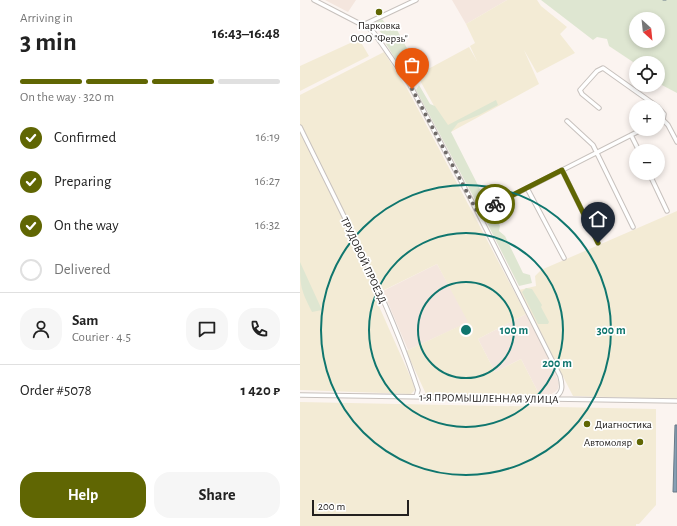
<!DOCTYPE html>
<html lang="en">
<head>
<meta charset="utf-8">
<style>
  :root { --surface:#fff; --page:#f6f6f6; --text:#222; --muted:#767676; --line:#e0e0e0; --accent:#606603 }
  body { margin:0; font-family:"Alegreya Sans",sans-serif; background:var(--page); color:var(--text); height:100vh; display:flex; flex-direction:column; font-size:15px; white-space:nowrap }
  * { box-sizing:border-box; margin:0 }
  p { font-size:13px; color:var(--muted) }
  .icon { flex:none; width:22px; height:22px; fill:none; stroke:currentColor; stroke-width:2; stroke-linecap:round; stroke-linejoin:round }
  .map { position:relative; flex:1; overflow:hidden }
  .panel { display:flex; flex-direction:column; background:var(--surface); width:300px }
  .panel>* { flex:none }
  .needle { width:26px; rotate:153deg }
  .controls { position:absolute; left:329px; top:12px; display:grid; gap:8px }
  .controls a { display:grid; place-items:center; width:36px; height:36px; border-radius:50%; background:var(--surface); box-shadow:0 2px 6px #0003; font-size:20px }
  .scale { position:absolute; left:12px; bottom:10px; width:97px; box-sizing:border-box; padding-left:4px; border:2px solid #23201f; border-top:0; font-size:11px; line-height:14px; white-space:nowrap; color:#23201f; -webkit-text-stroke:3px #fff; paint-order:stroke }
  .pin { position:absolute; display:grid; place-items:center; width:34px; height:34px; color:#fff; margin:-41px -17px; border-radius:50% 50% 50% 0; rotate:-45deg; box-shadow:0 0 4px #0007 }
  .pin .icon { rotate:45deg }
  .courier { position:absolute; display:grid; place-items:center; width:40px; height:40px; margin:-20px; border:3px solid #606603; border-radius:50%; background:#fff; color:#222; box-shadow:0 1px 5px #0007 }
  .overview em { font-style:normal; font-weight:700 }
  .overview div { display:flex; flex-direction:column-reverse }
  .overview { display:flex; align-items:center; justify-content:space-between; height:68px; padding:0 20px }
  h1 { font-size:26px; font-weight:700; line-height:30px }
  .bar { display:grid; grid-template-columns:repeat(4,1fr); gap:6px 4px; align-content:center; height:48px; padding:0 20px }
  .bar i { height:5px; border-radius:3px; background:var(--line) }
  .bar .selected { background:var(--accent) }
  .bar p { grid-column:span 4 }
  .line { display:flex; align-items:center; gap:10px; padding:0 20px; border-top:1px solid var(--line) }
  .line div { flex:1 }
  .round { display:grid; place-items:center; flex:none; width:42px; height:42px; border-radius:16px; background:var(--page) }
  ol { padding:0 20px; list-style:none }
  li { display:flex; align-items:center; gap:12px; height:44px }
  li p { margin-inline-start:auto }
  li .icon { padding:4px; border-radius:50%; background:var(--accent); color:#fff; stroke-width:4 }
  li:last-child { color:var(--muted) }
  li i { width:22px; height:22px; border:2px solid var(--line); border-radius:50% }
  .action { display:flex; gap:8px; margin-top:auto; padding:8px 20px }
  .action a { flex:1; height:46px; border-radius:16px; background:var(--accent); color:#fff; font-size:16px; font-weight:700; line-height:46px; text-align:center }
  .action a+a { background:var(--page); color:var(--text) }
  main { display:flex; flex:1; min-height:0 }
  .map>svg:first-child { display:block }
</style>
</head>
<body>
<main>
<section class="panel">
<div class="overview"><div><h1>3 min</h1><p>Arriving in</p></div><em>16:43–16:48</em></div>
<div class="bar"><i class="selected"></i><i class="selected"></i><i class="selected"></i><i></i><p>On the way · 320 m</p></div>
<ol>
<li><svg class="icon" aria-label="check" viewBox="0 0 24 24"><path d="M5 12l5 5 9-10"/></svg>Confirmed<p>16:19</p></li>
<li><svg class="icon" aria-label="check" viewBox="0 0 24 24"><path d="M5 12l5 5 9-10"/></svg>Preparing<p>16:27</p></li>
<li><svg class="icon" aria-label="check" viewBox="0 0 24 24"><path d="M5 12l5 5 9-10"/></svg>On the way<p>16:32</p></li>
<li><i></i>Delivered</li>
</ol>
<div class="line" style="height:72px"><a class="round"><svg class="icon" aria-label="person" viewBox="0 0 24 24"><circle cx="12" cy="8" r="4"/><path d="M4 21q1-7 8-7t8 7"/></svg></a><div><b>Sam</b><p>Courier · 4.5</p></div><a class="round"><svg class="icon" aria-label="chat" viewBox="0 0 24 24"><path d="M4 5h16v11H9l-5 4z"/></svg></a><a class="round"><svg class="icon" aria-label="phone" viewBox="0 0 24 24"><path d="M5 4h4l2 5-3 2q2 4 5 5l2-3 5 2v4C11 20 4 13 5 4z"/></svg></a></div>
<div class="line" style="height:52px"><div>Order #5078</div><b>1 420 ₽</b></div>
<div class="action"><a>Help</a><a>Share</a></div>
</section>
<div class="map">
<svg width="377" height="526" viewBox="0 0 377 526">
  <rect width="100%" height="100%" fill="#fbf4f0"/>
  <!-- built -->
  <path fill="#f4e6de" d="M25,0h31l-8,12z
    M152,0h55l-41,24z
    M137,264l32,58 -61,28 -25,-59z
    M226,314l20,37 13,32 -1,6 -3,3 -7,4h-8l-19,-37 -26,13 -17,-33z"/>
  <!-- industrial -->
  <path fill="#f3ebd5" d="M207,0h30l4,6 26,21 -7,7 15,19 -38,20 -13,-23 15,34 -90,49 -32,-58 52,-28 8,14 -7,-15 5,-3 -9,-19z
    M59,39l10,17 -69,35v-25z
    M84,52l25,40 117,222 -48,25 17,33 26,-13 19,37 -114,-2 -20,-43 62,-29 -31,-58 -63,31 40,90 1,5 -4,4 -111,-4v-295z
    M377,211v188l-104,-3 -54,-106 17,-4 -1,-10 6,-6z
    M0,402l356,7v96l-17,19h-3v2h-336z"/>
  <!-- green -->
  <path fill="#dee6d1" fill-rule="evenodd" d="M241,0h136v93l-19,-10v-20l-22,1 -27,-18 -2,-7 -10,-2 -4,3zM336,19h22v22h-22z
    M82,19l7,9 8,2 17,31 2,17 -4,1 -11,-11 -15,-24 -1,-7 -11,-12 -1,-2z
    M119,85l11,19 5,2 13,19 48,-25 2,5 -19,10 -21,8 -7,9 36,71 -4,5 -3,1 -64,-119z
    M190,209l10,17 -1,5 6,5 18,37 7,2 2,8 -13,3 -36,-71z
    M0,262l22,48 -10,2c-11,-22 -12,-25 -12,-50z
    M226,288l6,1 10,16 -1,2 8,15 -1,2h-10l-16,-32z"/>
  <!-- water -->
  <path fill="#859fb4" stroke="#687987" d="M375,425h2v67h-4z"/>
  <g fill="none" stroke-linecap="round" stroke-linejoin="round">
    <!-- stream -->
    <path stroke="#687987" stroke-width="1" d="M363,0h3"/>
    <defs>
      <path id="minor" d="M14,0l58,30 38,55 68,128 82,163c3,11 3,17 -7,23
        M63,25l53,-25
        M358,107l6,7 -1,6
        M299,108l-17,-14 -2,-4 17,-19 6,-3 55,39
        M363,120l5,5 9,17
        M267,121l26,24 40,82
        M0,127c42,86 88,172 118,263l-2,7
        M331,135l8,16
        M262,170l36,73
        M349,173l18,38
        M227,188l37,70
        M178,213l165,-84
        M0,395l377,6"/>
    </defs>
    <!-- minor casing -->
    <use href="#minor" stroke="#c7c1bd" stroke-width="5.5"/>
    <!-- minor -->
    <use href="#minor" stroke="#fff" stroke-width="3.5"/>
  </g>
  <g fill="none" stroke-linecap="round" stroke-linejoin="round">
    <!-- done -->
    <path stroke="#6f6a68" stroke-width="4" stroke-dasharray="0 7.2" d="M112,89l66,124 17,-9"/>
    <!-- route -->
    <path stroke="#606603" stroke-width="5" d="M195,204l67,-34 36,73"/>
  </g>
  <!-- distance rings -->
  <g fill="none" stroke="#0f766e" stroke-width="2">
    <circle cx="166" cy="330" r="48"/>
    <circle cx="166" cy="330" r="97"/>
    <circle cx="166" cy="330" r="145"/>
  </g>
  <!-- markers -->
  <g fill="#606603" stroke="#fff" stroke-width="1.5">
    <circle cx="79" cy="12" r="4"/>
    <circle cx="287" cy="424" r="4"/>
    <circle cx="340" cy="442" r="4"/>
  </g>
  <g text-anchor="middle" stroke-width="3.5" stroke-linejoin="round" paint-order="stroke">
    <!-- poi labels -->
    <g font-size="11" fill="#23201f" stroke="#fff">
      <text x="79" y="29">Парковка<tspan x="79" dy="13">ООО "Ферзь"</tspan></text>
      <text x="295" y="428" text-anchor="start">Диагностика</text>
      <text x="332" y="446" text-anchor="end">Автомоляр</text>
    </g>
    <!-- street labels -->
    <g font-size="11" fill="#23201f" stroke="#fff">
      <text transform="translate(64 260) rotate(65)" y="4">ТРУДОВОЙ ПРОЕЗД</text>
      <text transform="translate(189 398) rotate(1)" y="4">1-Я ПРОМЫШЛЕННАЯ УЛИЦА</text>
    </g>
  </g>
  <circle cx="166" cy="330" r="6" fill="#0f766e" stroke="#fff" stroke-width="2"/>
  <g font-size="12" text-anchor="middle" font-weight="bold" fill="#0f766e" stroke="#fff" stroke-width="3.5" stroke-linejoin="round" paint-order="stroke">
    <text x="214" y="334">100 m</text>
    <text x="311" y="334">300 m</text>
    <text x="257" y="367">200 m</text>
  </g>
</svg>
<div class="controls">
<a><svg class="needle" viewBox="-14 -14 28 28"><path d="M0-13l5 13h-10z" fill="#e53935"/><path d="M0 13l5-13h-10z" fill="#767676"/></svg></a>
<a><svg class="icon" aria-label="locate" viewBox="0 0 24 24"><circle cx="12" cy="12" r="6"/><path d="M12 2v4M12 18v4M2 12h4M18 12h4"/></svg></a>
<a>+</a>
<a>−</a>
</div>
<div class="scale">200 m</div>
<div class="pin" style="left:112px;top:89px;background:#ea580c"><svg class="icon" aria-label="bag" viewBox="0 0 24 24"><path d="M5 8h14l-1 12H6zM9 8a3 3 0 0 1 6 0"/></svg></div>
<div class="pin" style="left:298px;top:243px;background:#1f2937"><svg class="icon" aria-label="home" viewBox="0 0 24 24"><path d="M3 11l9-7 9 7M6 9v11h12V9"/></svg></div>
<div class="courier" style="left:195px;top:204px"><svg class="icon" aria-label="bike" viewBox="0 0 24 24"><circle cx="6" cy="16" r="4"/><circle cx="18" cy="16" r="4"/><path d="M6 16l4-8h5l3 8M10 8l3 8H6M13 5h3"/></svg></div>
</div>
</main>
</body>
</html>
